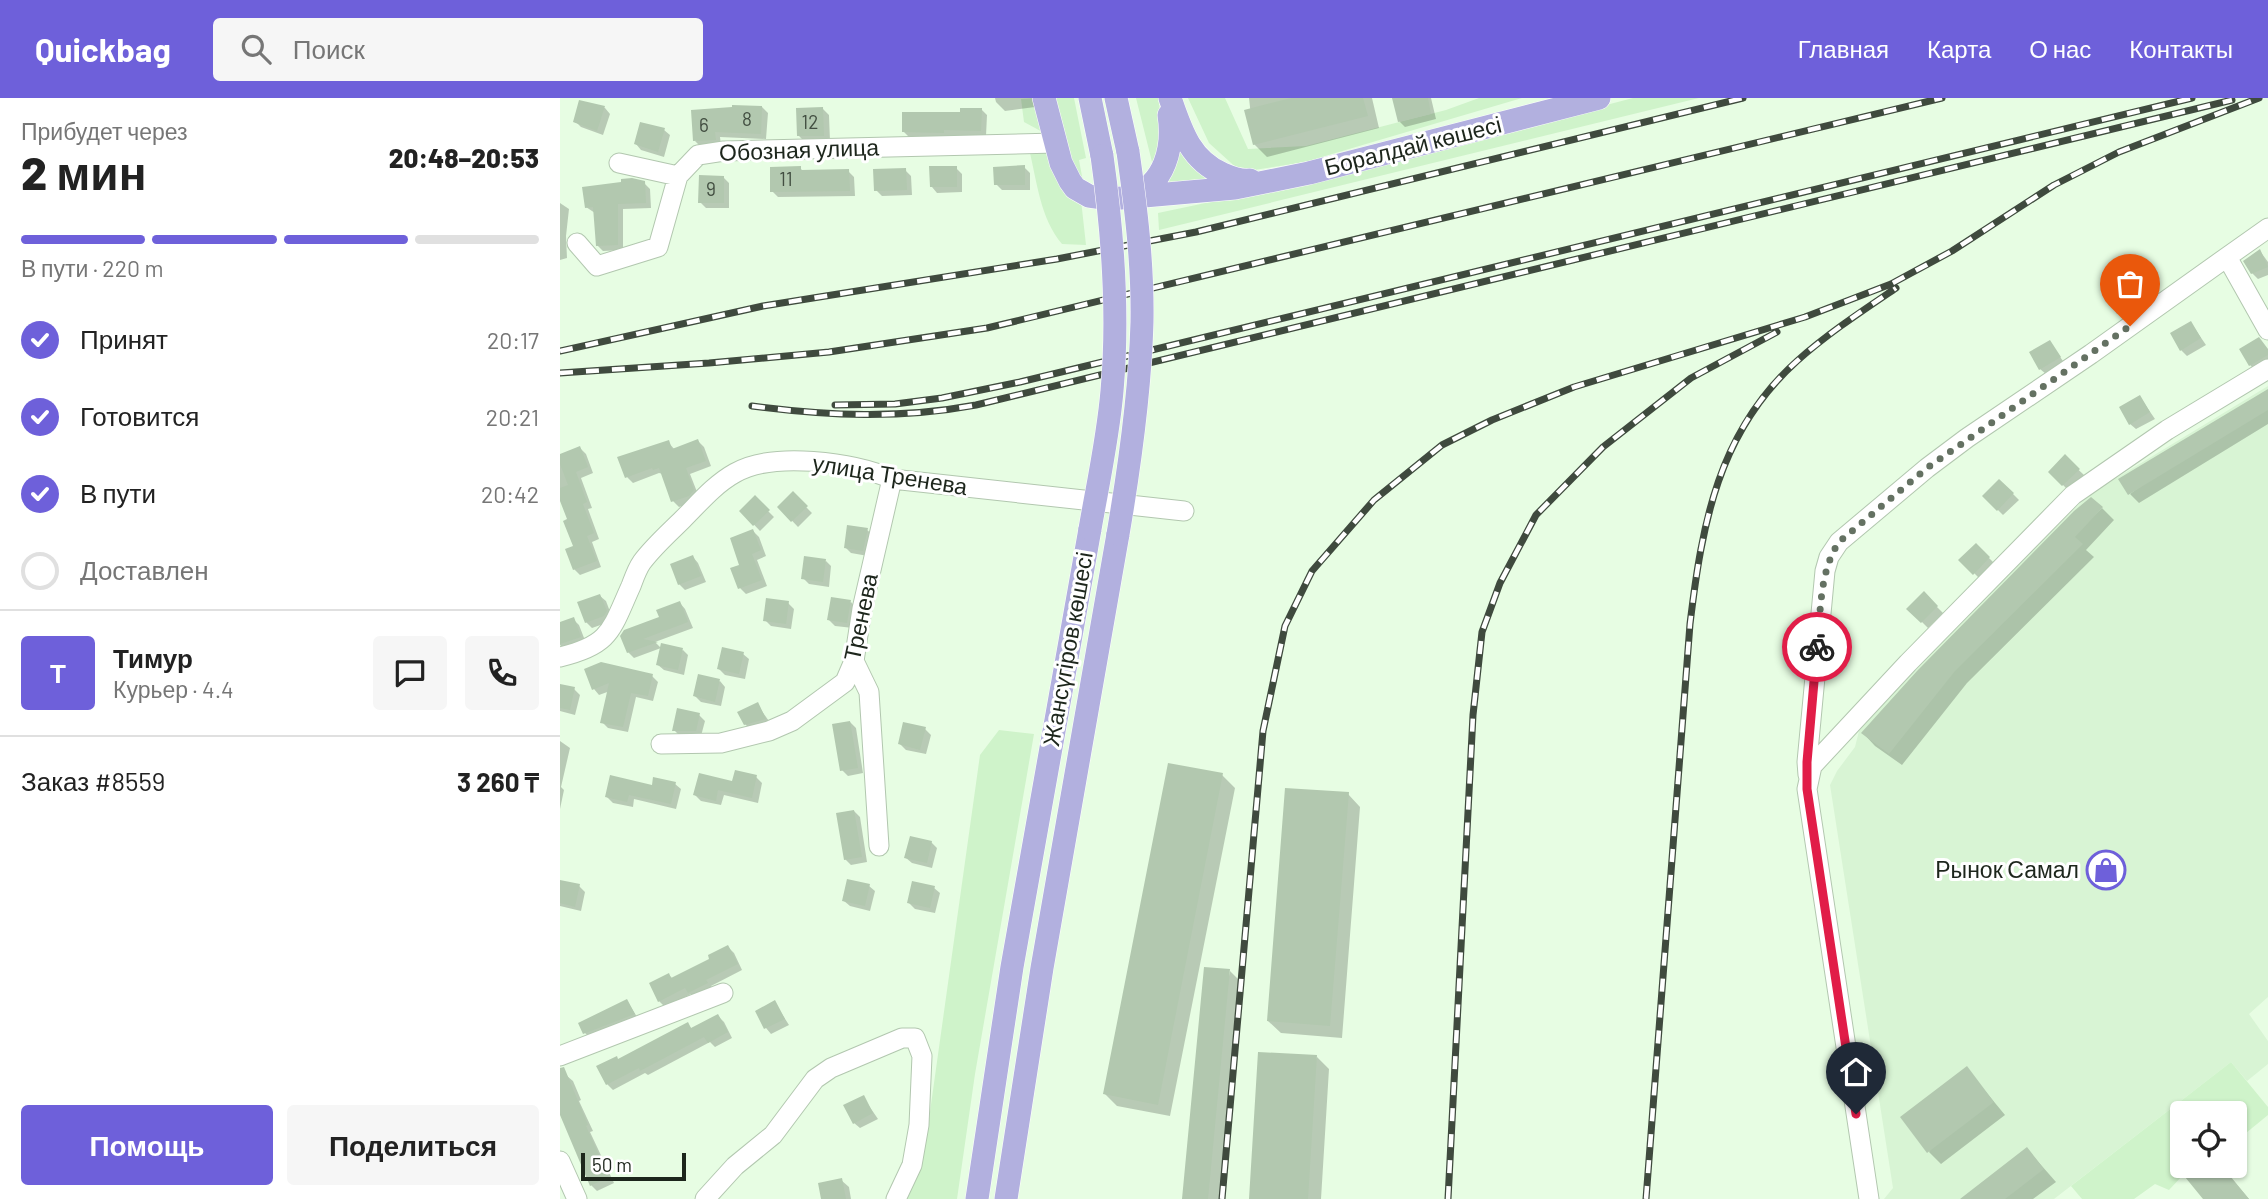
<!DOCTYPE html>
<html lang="ru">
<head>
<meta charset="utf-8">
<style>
  :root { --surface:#fff; --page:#f6f6f6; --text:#222; --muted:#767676; --line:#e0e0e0; --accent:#6e60da }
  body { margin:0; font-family:Barlow,sans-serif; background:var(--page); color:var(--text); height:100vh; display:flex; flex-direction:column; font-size:26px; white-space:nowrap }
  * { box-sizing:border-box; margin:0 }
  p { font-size:23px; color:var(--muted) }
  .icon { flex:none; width:38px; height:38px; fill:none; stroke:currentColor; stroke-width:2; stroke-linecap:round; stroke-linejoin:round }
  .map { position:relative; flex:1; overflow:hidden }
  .side { display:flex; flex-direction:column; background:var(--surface); width:560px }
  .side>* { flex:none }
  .fabs { position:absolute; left:1610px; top:1003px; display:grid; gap:14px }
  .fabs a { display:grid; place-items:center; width:77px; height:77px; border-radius:7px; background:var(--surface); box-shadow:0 2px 5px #0004; font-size:35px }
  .scale { position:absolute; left:21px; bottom:18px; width:105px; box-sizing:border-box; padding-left:7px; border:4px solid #1d261c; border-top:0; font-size:19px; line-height:24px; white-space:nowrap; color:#1d261c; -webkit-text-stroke:5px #fff; paint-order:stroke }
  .pin { position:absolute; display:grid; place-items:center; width:60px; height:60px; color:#fff; margin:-72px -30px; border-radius:50% 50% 50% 0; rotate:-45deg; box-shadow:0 0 7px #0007 }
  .pin .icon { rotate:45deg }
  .courier { position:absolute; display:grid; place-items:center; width:70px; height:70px; margin:-35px; border:5px solid #e11d48; border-radius:50%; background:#fff; color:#222; box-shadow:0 2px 9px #0007 }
  .headline em { font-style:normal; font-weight:800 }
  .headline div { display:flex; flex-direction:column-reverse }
  .headline { display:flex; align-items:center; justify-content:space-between; height:119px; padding:0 21px }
  h1 { font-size:46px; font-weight:800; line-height:52px }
  .bar { display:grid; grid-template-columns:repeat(4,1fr); gap:10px 7px; align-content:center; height:84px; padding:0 21px }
  .bar i { height:9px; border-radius:5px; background:var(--line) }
  .bar .active { background:var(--accent) }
  .bar p { grid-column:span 4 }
  .line { display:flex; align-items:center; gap:18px; padding:0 21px; border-top:2px solid var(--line) }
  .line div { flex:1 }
  .round { display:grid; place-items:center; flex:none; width:74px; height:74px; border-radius:7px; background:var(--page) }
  ol { padding:0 21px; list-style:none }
  li { display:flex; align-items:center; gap:21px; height:77px }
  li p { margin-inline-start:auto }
  li .icon { padding:7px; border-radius:50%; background:var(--accent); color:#fff; stroke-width:4 }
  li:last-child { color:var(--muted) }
  li i { width:38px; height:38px; border:4px solid var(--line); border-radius:50% }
  .primary-button { display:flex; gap:14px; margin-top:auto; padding:14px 21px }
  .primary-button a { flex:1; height:80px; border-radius:7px; background:var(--accent); color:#fff; font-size:28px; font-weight:800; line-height:80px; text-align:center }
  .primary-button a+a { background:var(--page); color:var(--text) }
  header { display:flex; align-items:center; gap:42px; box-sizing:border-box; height:98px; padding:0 35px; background:var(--accent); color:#fff }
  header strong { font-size:33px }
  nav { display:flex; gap:38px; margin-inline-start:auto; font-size:24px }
  .search { width:490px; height:63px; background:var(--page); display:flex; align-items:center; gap:18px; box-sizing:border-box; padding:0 24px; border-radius:7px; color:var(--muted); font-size:26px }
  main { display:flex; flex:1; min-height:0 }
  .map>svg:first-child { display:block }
</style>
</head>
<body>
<header>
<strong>Quickbag</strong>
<div class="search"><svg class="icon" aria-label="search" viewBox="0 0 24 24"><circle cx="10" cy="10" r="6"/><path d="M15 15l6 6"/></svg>Поиск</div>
<nav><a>Главная</a><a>Карта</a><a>О нас</a><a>Контакты</a></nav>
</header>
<main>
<section class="side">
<div class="headline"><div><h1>2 мин</h1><p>Прибудет через</p></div><em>20:48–20:53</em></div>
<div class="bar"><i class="active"></i><i class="active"></i><i class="active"></i><i></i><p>В пути · 220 m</p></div>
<ol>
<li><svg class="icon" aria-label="check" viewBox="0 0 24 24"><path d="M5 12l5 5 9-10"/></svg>Принят<p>20:17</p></li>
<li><svg class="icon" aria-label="check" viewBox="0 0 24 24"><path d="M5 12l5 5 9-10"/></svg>Готовится<p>20:21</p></li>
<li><svg class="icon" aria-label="check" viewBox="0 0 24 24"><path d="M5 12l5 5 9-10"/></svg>В пути<p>20:42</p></li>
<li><i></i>Доставлен</li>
</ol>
<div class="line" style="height:126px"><b class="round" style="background:var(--accent);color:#fff">Т</b><div><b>Тимур</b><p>Курьер · 4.4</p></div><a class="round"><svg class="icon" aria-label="chat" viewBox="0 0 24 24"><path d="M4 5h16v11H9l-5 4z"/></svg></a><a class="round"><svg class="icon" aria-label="phone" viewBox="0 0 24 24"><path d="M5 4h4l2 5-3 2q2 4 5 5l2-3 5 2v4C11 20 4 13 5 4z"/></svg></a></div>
<div class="line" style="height:91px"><div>Заказ #8559</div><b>3 260 ₸</b></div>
<div class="primary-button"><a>Помощь</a><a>Поделиться</a></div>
</section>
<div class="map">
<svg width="1708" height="1101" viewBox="0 0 1708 1101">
  <rect width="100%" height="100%" fill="#e7fde3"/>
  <!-- built -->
  <path fill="#d8f4d4" d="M1708,288v611l-19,17 19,27v23l-21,17 -16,-19 -177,137h-170l9,-11 -63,-403 7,-14 18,-24 4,-16 60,-69 171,-168z"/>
  <!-- green -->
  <path fill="#cff3ca" d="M478,0l10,37 -24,-13 -3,-23z
    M492,0h22l12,60 -7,2 5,27 -20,-30z
    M576,0h22l6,36 -10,36z
    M628,0h37l23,51 58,-3 140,-36 33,-12h43l-217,64 -64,10 -32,-29z
    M1073,0h66l-540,132 -1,-17 176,-37z
    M616,44l35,36 -50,7z
    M469,51l22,2 30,49 5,45 -24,-1c-22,-26 -25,-63 -33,-95z
    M439,632l35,4 -59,340 -18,125h-51l21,-66 53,-378z
    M1671,964l37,45v8l-33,27v-29h-53v42l-9,7 10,13 -14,15 -14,-6 -21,15h-52l-11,-13z"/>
  <!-- shadow -->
  <path fill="#0003" d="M435,0h39l1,9 -30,4 -9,-9z
    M689,0h123l7,30 -112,29 -13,-13z
    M841,0h30l5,21 -31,8 -6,-6z
    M21,4l24,6 5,6 -7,21 -22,-8 -6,-6z
    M202,9l6,6 -2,26 -46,-2 1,8 -20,2 -6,-6z
    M263,11l6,6 1,26 -25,1 -6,-6z
    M421,11l6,6 -1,21h-37v2l-40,-1 -6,-6z
    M104,32l6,5 -6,22 -23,-7 -5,-6z
    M464,69l6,6v17h-28l-6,-6z
    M240,70l4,4 44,-1 6,6 1,19 -77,1 -6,-6z
    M396,70l6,6v18l-25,1 -5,-6z
    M345,72l6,6 1,19 -30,1 -6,-6z
    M164,80l5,5v25h-23l-6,-6z
    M84,85l6,6 1,19 -28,1v41l-20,1 -6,-6 -2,-32 -9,-6z
    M0,105l9,6 -3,27 1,22 -7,2z
    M1700,153l8,11v13l-10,4 -6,-6z
    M1568,188l15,22 -19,11 -6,-6z
    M1631,225l15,22 -19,11 -6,-6z
    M1490,244l15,22 -19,10 -6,-5z
    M1708,253v13l-12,7 -6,-6z
    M1708,293v33l-129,79 -9,-9z
    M1580,299l15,22 -19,10 -6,-5z
    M138,343l6,6 7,19 -21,8 9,23 -4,4 -16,6 -6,-6 -10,-27 -4,-1 -26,10 -6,-6 41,-35 7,8z
    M20,350l6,6 7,19 -12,5 11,30 -4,1 11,30 -7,3 9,25 -21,8 -6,-6 1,-22 -6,-27 -9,-24v-41z
    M1505,359l19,18 -15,16 -19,-19z
    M1440,383l19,19 -16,15 -19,-19z
    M233,396l19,19 -14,14 -19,-20z
    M195,400l19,19 -14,14 -19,-20z
    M1542,410l12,12 -28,30 8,7 -127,126 -65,82 -27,-19 -12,-13z
    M307,432l6,5 -5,21 -17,-3 -6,-6z
    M193,433l6,6 7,19 -9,4 10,26 -21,8 -6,-6 -7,-19 9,-3z
    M1416,447l19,19 -15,15 -19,-19z
    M133,459l5,6 8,19 -21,8 -6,-6z
    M266,463l5,5 -2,21 -20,-3 -6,-6z
    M1364,496l19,19 -15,15 -19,-19z
    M40,498l6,5 6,16 -3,5 -17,6 -6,-6z
    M291,504l5,6 -3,20 -18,-2 -6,-6z
    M120,505l5,6 8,19 -38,14 6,6 -27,10 -6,-6z
    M228,505l6,6 -3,20 -20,-3 -6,-6z
    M13,521l6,6 7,18 -21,7 -5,-5v-21z
    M123,552l5,5 -4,20 -20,-5 -6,-5z
    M183,556l6,5 -4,20 -20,-4 -6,-6z
    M27,572l65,6 6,6 -5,19 -17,-4 -8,35 -20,-4 -6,-6 8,-31 -11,4 -5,-6z
    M160,583l5,6 -4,19 -20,-4 -6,-6z
    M0,588l14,3 6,6 -5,20 -15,-4z
    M197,606l14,20 -20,6 -6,-6z
    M139,617l6,6 -4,15h-21l-6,-6z
    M290,624l6,6 7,45 -15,3 -6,-6z
    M365,631l6,6 -5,19 -20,-4 -6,-6z
    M0,643l10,7 -9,39 3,3 -4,19z
    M662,677l13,13 -65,328 -53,-10 -12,-12z
    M196,679l6,6 -4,20 -34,-8 -3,10 -20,-4 -6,-6z
    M115,686l6,5 -5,20 -42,-10 -1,8 -20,-4 -6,-6z
    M788,696l12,13 -18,231 -61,-5 -13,-12z
    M294,713l6,6 7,45 -16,3 -6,-6z
    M371,744l6,6 -5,20 -20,-5 -6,-5z
    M0,783l19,5 6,6 -4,19 -21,-5z
    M309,788l6,5 -5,20 -20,-5 -6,-5z
    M374,790l6,5 -5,20 -20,-4 -6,-6z
    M168,849l6,6 8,17 -31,16 1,3 -17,9 -4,-4 -26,13 -6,-6 10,-26 4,4 39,-20z
    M670,873l12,12 -21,216h-37z
    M67,903l12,19 -48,19 -6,-6z
    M215,905l14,22 -18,9 -5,-6 -9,-17z
    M158,918l6,6 8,16 -17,9 -5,-5 -62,33 -3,-2 -32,17 -6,-6 12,-24 68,-36 5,5z
    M757,959l12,12 -8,130h-70z
    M1407,971l38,46 -64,49 -12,-12z
    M7,978l6,5 8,19 -2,1 14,30 -3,1 24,51 -17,8 -6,-6 -31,-77v-29z
    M303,999l15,22 -18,9 -6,-5z
    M1467,1051l29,33 -23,17h-70z
    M1622,1059v9h40l27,33h-44l-30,-37z
    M281,1082l8,7 2,12h-28z"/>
  <!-- building -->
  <path fill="#b2c8af" d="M731,0h72l5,18 -115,29 -9,-35z
    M832,0h36l3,16 -33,8z
    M19,2l26,6 -8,25 -24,-9z
    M172,7l30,1 -1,28 -46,-2 1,8 -23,1 -2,-31 41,-3z
    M263,9l1,29h-27l-1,-28z
    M400,10h22l-1,23 -37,-1v3l-42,-1v-20h58z
    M80,24l25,6 -7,24 -24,-8z
    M465,67v20h-31l-1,-18z
    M241,68v4l48,-1 1,22 -80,1v-25z
    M369,68h28v21h-27z
    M346,70l1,22 -33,1 -1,-22z
    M139,77l25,1v27h-26z
    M72,80l13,3 1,22 -28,1v41l-22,1 -3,-39 -8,1 -3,-21 39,-5v-3z
    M1700,151l8,18 -17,7 -8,-13z
    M1568,186l11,18 -22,12 -10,-17z
    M1631,223l10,17 -21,13 -10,-18z
    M1699,239l9,12v6l-19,11 -10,-17z
    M1490,242l11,17 -22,13 -10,-18z
    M1708,291v21l-140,85 -10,-16z
    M1580,297l10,17 -21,13 -10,-18z
    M138,341l8,22 -20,7 8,22 -5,6 -18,6 -12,-34 -6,2 -1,-2 -27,10 -8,-21 52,-17 3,9z
    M20,348l8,21 -12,5 11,30 -4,2 11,29 -7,3 10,25 -24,9 -8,-21 8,-3 -10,-25 4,-2 -7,-18v-13l8,-3 -8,-21v-10z
    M1505,356l15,15 -18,17 -14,-14z
    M1439,381l15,14 -17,18 -15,-15z
    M233,393l15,15 -17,16 -14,-15z
    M195,397l15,15 -17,16 -14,-15z
    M1531,399l12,10 -28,30 8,7 -128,127 -66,83 -28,-21 56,-62 157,-160z
    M287,427l21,3 -5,23 -19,-3z
    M193,431l8,21 -9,4 10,26 -24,9 -8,-21 9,-3 -9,-27z
    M1416,445l14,14 -17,18 -15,-15z
    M133,457l8,21 -23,9 -8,-21z
    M244,458l22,3 -3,23 -22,-3z
    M1364,493l14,15 -17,17 -15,-14z
    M40,496l7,17 -3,5 -19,7 -8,-21z
    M271,499l20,3 -4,23 -20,-3z
    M206,500l23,3 -3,23 -23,-3z
    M120,503l8,21 -45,17 15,3 -31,11 -7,-17 4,-6 35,-13 -3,-7z
    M14,519l7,20 -21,7v-22z
    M101,545l22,5 -5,22 -22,-5z
    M162,549l22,5 -5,22 -22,-5z
    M41,564l52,12 -5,22 -17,-3 -8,34 -23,-4 9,-40 -17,7 -8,-21z
    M138,576l22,5 -5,23 -22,-6z
    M0,586l15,3 -5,23 -10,-2z
    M198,604l8,17 -22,6 -7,-13z
    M117,610l23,5 -4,18h-24z
    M290,623l8,47 -18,3 -8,-47z
    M343,624l23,5 -6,23 -22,-6z
    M608,665l55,10 -65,332 -55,-11z
    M175,672l22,5 -5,23 -34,-8 -2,11 -23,-6 6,-22 33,8z
    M50,677l42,10 1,-8 23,5 -5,22 -42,-9 -2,7 -22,-5z
    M725,690l64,4 -19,234 -63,-5z
    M294,712l8,47 -18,3 -8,-47z
    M350,738l22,5 -5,22 -23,-5z
    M287,781l23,5 -5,22 -23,-5z
    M0,782l20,4 -5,23 -15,-4z
    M352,783l23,5 -5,22 -23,-5z
    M168,847l10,19 -32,16 2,3 -20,10 -3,-5 -27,14 -9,-19 20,-10 2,5 38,-19 -1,-4z
    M644,869l26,2 -22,230h-26z
    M67,901l8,15 -52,20 -5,-11z
    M215,902l10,19 -21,10 -9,-18z
    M158,916l10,18 -20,11 -4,-6 -64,34 -1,-3 -33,17 -10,-19 21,-10 1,3 70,-37 3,6z
    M698,954l59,3 -9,144h-59z
    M1407,968l27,36 -67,51 -27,-36z
    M4,969l24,58 -2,1 23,51 -19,9 -30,-71v-47z
    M304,997l9,18 -20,11 -10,-19z
    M1467,1049l17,22 -39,30h-45z
    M1616,1068h45l28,33h-46z
    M282,1080l4,21h-25l-3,-16z"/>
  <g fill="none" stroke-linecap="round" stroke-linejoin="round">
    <defs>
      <path id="minor" d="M59,65l59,13
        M17,145l20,23 61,-19 20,-71 20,-21 26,-4 332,-8
        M1667,159l41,-29
        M0,559c51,-12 51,-27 71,-71 3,-8 6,-17 11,-24 12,-16 27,-29 41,-43 16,-16 32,-35 52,-46 38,-22 118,-11 157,6l292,32
        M294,563l15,31 10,154
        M101,646l60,-1 48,-12 23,-10 53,-39 9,-21 8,-52 30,-130
        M1248,677l-1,-13 18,-191 4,-14 10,-15 88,-74 40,-30 124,-84 136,-97 41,73
        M0,958l163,-63
        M0,1063l17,38
        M145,1101l30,-33 38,-31 42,-56 16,-11 71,-30h13l7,18 -3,69 -7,40 -16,34
        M1309,1101l-62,-410 5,-23 96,-103 165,-168 94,-65 101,-61"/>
      <path id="major" d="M484,0l17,65 9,18 5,7 14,8 21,3 125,-11 74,-15 290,-75
        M530,0l12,58
        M556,0l12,54
        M610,0c11,32 20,62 53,76 9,4 17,7 27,6
        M571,98c34,-11 43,-49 38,-81
        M417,1101l35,-232 78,-438
        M446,1101l36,-231 76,-434"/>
    </defs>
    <!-- minor casing -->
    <use href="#minor" stroke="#b2c7af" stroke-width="21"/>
    <!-- major casing -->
    <use href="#major" stroke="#fff" stroke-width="24"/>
    <!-- minor -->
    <use href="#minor" stroke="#fff" stroke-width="19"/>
    <!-- major -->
    <use href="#major" stroke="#b2b0df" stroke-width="23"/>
    <defs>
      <path id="rail" d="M0,253l203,-45 294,-47 139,-27 547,-134
        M0,275l149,-10 120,-11 158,-24 955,-230
        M275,307l60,-1 47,-6 78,-16 1172,-284
        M192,308c77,10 148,13 224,-1l1256,-305
        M662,1101l41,-468 22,-105 27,-55 62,-71 68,-55 50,-25 82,-33 231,-70 86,-33 61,-33 102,-66 65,-33 140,-54
        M888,1101l25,-484 9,-83 18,-49 36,-68 67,-68 88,-69 86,-46
        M1086,1101l44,-575c12,-100 28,-192 107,-263 30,-27 65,-50 99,-73"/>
    </defs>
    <!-- rail casing -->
    <use href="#rail" stroke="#3f4a3e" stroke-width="7"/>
    <!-- rail -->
    <use href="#rail" stroke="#fff" stroke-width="4.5" stroke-dasharray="13" stroke-linecap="butt"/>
    <defs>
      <path id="major-bridge" d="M530,431c8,-46 18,-91 22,-138 7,-78 1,-157 -10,-235
        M558,436c12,-70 22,-140 24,-212 1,-57 -6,-114 -14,-170"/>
    </defs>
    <!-- major-bridge casing -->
    <use href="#major-bridge" stroke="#fff" stroke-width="24" stroke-linecap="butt"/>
    <!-- major-bridge -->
    <use href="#major-bridge" stroke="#b2b0df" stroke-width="23"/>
  </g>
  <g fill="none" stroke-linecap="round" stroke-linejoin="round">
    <!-- done -->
    <path stroke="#647162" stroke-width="7" stroke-dasharray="0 12.6" d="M1257,549c4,-35 2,-75 22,-105l88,-74 203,-142"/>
    <!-- route -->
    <path stroke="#e11d48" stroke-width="9" d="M1257,549l-10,115v27l49,325"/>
  </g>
  <!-- icons -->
  <defs>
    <symbol id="shop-ring" viewBox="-11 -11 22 22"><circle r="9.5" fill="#fff" stroke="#6e60da" stroke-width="1.5"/><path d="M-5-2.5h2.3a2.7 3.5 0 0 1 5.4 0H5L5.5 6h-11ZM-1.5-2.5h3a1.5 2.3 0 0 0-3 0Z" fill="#6e60da"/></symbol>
  </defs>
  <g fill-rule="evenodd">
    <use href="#shop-ring" x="1524" y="750" width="44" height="44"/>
  </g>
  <g text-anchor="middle" stroke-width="6" stroke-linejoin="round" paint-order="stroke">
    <!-- number labels -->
    <g font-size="19" fill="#424e41">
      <text x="187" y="28">8</text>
      <text x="250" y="31">12</text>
      <text x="144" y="34">6</text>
      <text x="226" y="88">11</text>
      <text x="151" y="98">9</text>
    </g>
    <!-- street labels -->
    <g font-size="23" fill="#1d261c" stroke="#fff">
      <text transform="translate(853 48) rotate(-14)" y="8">Боралдай көшесі</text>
      <text transform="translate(239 52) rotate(-2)" y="8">Обозная улица</text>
      <text transform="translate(330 377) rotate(9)" y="8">улица Тренева</text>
      <text transform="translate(301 519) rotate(-78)" y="8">Тренева</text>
      <text transform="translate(508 551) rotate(-80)" y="8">Жансүгіров көшесі</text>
    </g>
    <!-- poi labels -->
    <g font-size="23" fill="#1d261c" stroke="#fff" text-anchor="end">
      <text x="1519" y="780">Рынок Самал</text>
    </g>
  </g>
</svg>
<div class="fabs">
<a><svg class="icon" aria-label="locate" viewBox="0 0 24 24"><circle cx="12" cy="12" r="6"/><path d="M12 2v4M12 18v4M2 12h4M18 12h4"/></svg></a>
</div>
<div class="scale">50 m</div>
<div class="pin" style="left:1570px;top:228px;background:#ea580c"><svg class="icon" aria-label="bag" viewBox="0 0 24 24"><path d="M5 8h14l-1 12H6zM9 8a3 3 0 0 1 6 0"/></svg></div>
<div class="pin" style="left:1296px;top:1016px;background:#1f2937"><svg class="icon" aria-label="home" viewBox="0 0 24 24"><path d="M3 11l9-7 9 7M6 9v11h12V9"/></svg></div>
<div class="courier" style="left:1257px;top:549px"><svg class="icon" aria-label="bike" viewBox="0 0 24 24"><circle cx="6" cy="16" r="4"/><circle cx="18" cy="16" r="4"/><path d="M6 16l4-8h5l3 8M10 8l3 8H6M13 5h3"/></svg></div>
</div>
</main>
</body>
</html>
